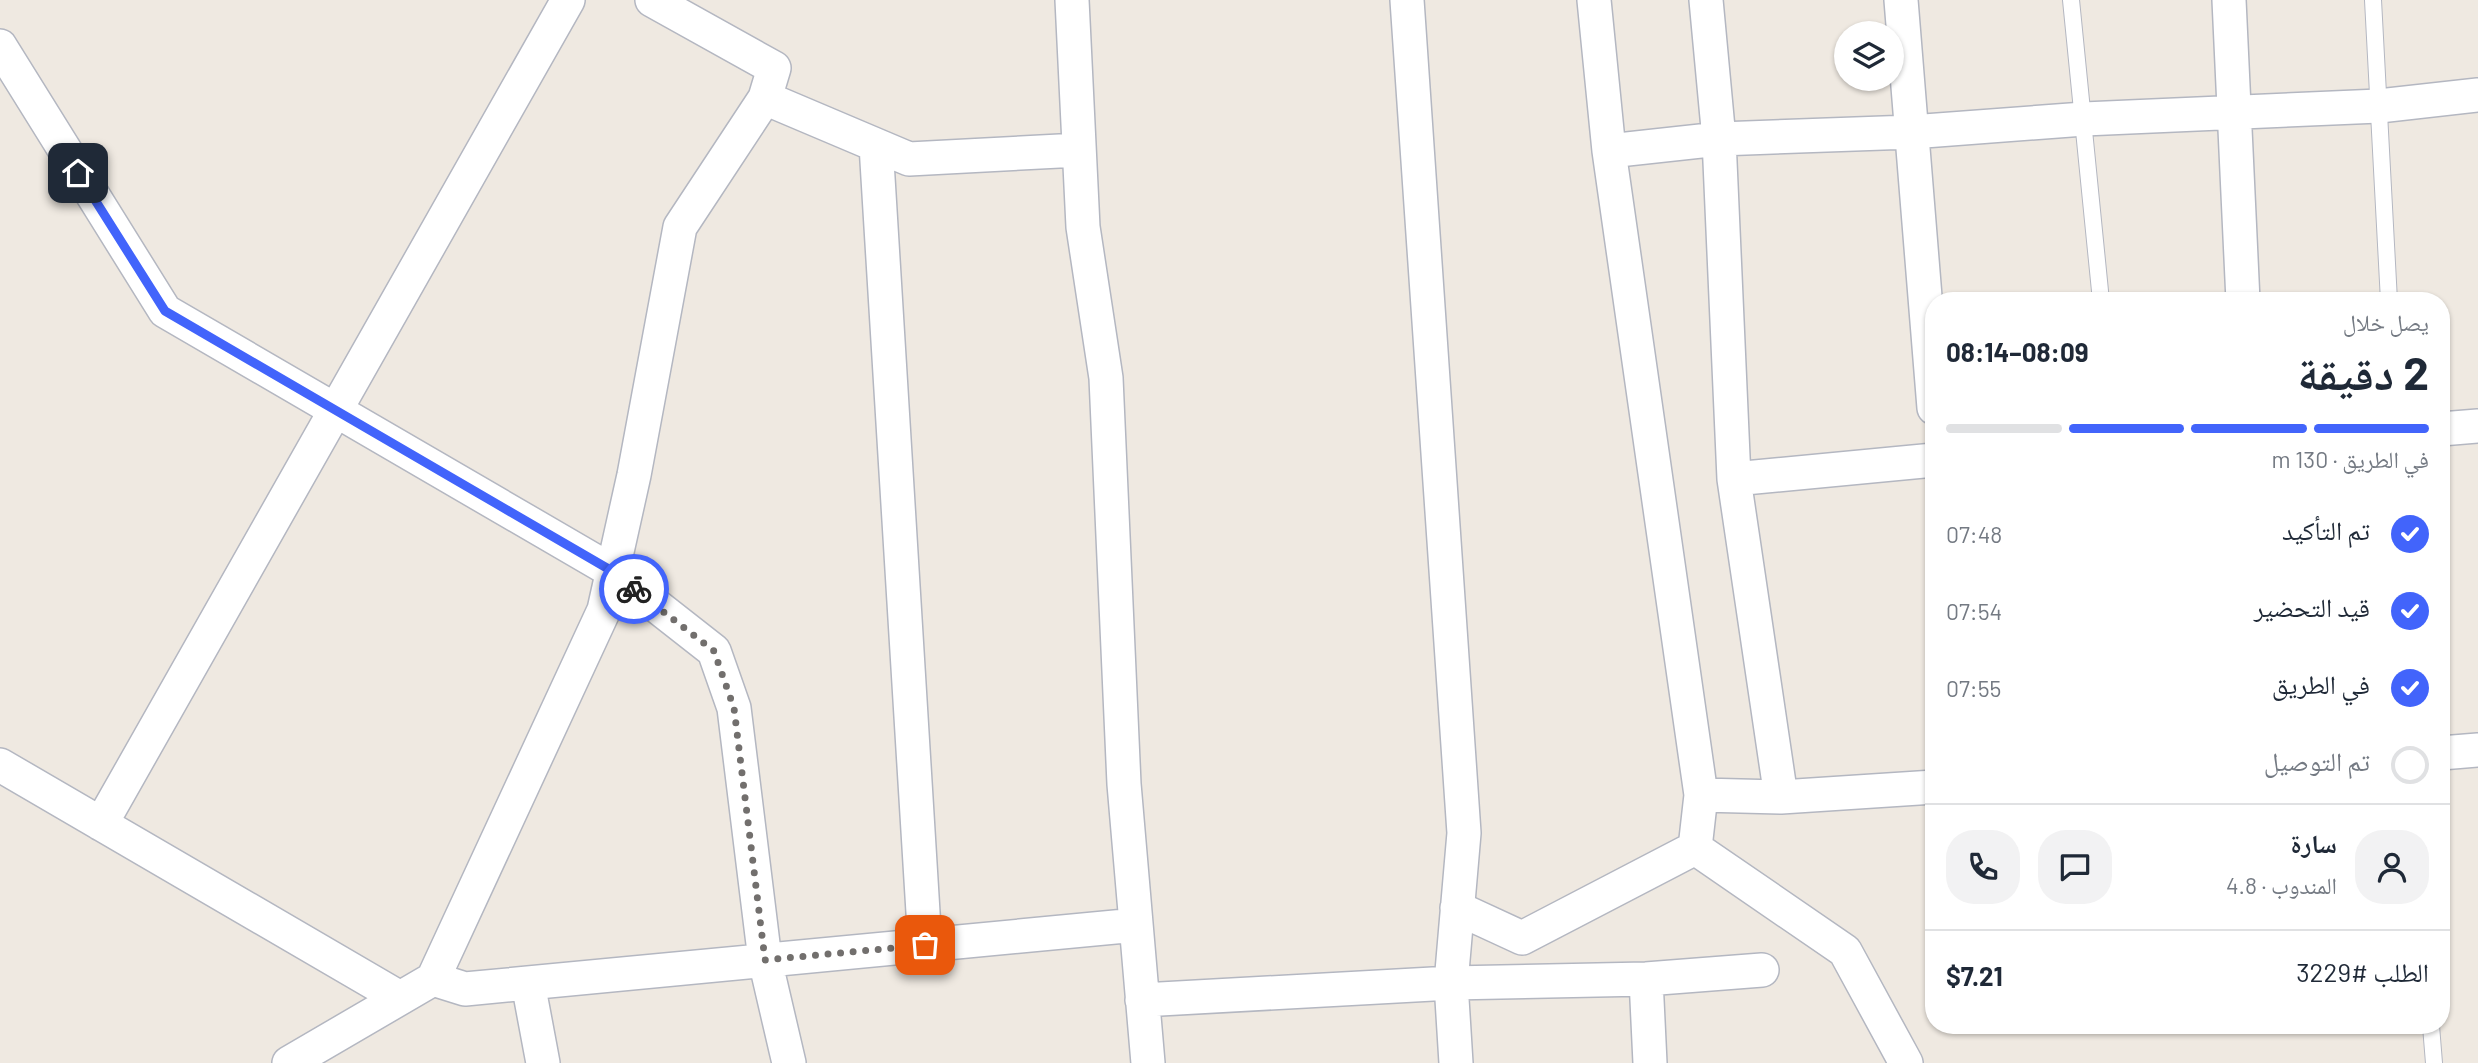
<!DOCTYPE html>
<html lang="ar">
<head>
<meta charset="utf-8">
<style>
  :root { --surface:#fff; --page:#f2f2f3; --text:#1f2937; --muted:#747a83; --line:#e0e1e3; --accent:#4264fb }
  body { margin:0; font-family:Barlow,"Noto Naskh Arabic",sans-serif; background:var(--page); color:var(--text); direction:rtl; height:100vh; display:flex; flex-direction:column; font-size:26px; white-space:nowrap }
  * { box-sizing:border-box; margin:0 }
  p { font-size:23px; color:var(--muted) }
  .icon { flex:none; width:38px; height:38px; fill:none; stroke:currentColor; stroke-width:2; stroke-linecap:round; stroke-linejoin:round }
  .map { position:relative; flex:1; overflow:hidden; direction:ltr }
  .panel { position:absolute; left:1925px; top:292px; width:525px; height:742px; display:flex; flex-direction:column; background:var(--surface); border-radius:28px; box-shadow:0 2px 5px #0004; direction:rtl }
  .panel>* { flex:none }
  .tools { position:absolute; left:1834px; top:21px; display:grid; gap:14px }
  .tools a { display:grid; place-items:center; width:70px; height:70px; border-radius:50%; background:var(--surface); box-shadow:0 2px 5px #0004; font-size:35px }
  .pin { position:absolute; display:grid; place-items:center; width:60px; height:60px; color:#fff; margin:-30px; border-radius:14px; box-shadow:0 4px 10px #0006 }
  .courier { position:absolute; display:grid; place-items:center; width:70px; height:70px; margin:-35px; border:5px solid #4264fb; border-radius:50%; background:#fff; color:#222; box-shadow:0 2px 9px #0007 }
  .summary em { font-style:normal; font-weight:700 }
  .summary div { display:flex; flex-direction:column-reverse }
  .summary { display:flex; align-items:center; justify-content:space-between; height:119px; padding:0 21px }
  h1 { font-size:46px; font-weight:700; line-height:52px }
  .bar { display:grid; grid-template-columns:repeat(4,1fr); gap:10px 7px; align-content:center; height:84px; padding:0 21px }
  .bar i { height:9px; border-radius:5px; background:var(--line) }
  .bar .active { background:var(--accent) }
  .bar p { grid-column:span 4 }
  .line { display:flex; align-items:center; gap:18px; padding:0 21px; border-top:2px solid var(--line) }
  .line div { flex:1 }
  .round { display:grid; place-items:center; flex:none; width:74px; height:74px; border-radius:28px; background:var(--page) }
  ol { padding:0 21px; list-style:none }
  li { display:flex; align-items:center; gap:21px; height:77px }
  li p { margin-inline-start:auto }
  li .icon { padding:7px; border-radius:50%; background:var(--accent); color:#fff; stroke-width:4 }
  li:last-child { color:var(--muted) }
  li i { width:38px; height:38px; border:4px solid var(--line); border-radius:50% }
  .map>svg:first-child { display:block }
</style>
</head>
<body>
<div class="map">
<svg width="2478" height="1063" viewBox="0 0 2478 1063">
  <rect width="100%" height="100%" fill="#efe9e1"/>
  <g fill="none" stroke-linecap="round" stroke-linejoin="round">
    <defs>
      <path id="lane" d="M2071,0l30,301
        M2373,0l16,301
        M2431,1026l3,37"/>
      <path id="street" d="M652,0l122,68 -9,30
        M1072,0l11,227 23,151 18,406 24,279
        M1407,0l57,833 -13,150 5,80
        M1594,0l15,151 92,644 -6,53
        M1706,0l13,139 15,340 47,318
        M1901,0l33,408
        M2229,0l14,301
        M0,46l165,265 447,260 102,80 20,57 31,252 24,103
        M876,145l49,800
        M1609,151l110,-12 192,-7 173,-13 295,-13 99,-11
        M2441,429l37,-3
        M1734,479l200,-19
        M2441,753l37,-3
        M0,765l400,233
        M1701,795l80,2 153,-10
        M101,824l467,-824
        M1457,908l65,30 173,-90 150,103 61,112
        M433,979l32,10 671,-64
        M1646,979l4,84
        M528,983l15,80
        M1142,1000l309,-17 195,-4 116,-9
        M289,1063l144,-84 171,-369 30,-135 46,-248 85,-129 144,61 170,-9"/>
    </defs>
    <!-- lane casing -->
    <use href="#lane" stroke="#b4b7c1" stroke-width="18"/>
    <!-- street casing -->
    <use href="#street" stroke="#b4b7c1" stroke-width="36"/>
    <!-- lane -->
    <use href="#lane" stroke="#fff" stroke-width="16"/>
    <!-- street -->
    <use href="#street" stroke="#fff" stroke-width="33"/>
  </g>
  <g fill="none" stroke-linecap="round" stroke-linejoin="round">
    <!-- done -->
    <path stroke="#726f6d" stroke-width="7" stroke-dasharray="0 12.6" d="M634,589l80,62 20,57 31,252 160,-15"/>
    <!-- route -->
    <path stroke="#4264fb" stroke-width="9" d="M78,173l87,138 447,260 22,18"/>
  </g>
</svg>
<div class="tools">
<a><svg class="icon" aria-label="layers" viewBox="0 0 24 24"><path d="M12 4l9 5-9 5-9-5zM3 14l9 5 9-5"/></svg></a>
</div>
<div class="pin" style="left:925px;top:945px;background:#ea580c"><svg class="icon" aria-label="bag" viewBox="0 0 24 24"><path d="M5 8h14l-1 12H6zM9 8a3 3 0 0 1 6 0"/></svg></div>
<div class="pin" style="left:78px;top:173px;background:#1f2937"><svg class="icon" aria-label="home" viewBox="0 0 24 24"><path d="M3 11l9-7 9 7M6 9v11h12V9"/></svg></div>
<div class="courier" style="left:634px;top:589px"><svg class="icon" aria-label="bike" viewBox="0 0 24 24"><circle cx="6" cy="16" r="4"/><circle cx="18" cy="16" r="4"/><path d="M6 16l4-8h5l3 8M10 8l3 8H6M13 5h3"/></svg></div>
<section class="panel">
<div class="summary"><div><h1>2 دقيقة</h1><p>يصل خلال</p></div><em>08:09–08:14</em></div>
<div class="bar"><i class="active"></i><i class="active"></i><i class="active"></i><i></i><p>في الطريق · 130 m</p></div>
<ol>
<li><svg class="icon" aria-label="check" viewBox="0 0 24 24"><path d="M5 12l5 5 9-10"/></svg>تم التأكيد<p>07:48</p></li>
<li><svg class="icon" aria-label="check" viewBox="0 0 24 24"><path d="M5 12l5 5 9-10"/></svg>قيد التحضير<p>07:54</p></li>
<li><svg class="icon" aria-label="check" viewBox="0 0 24 24"><path d="M5 12l5 5 9-10"/></svg>في الطريق<p>07:55</p></li>
<li><i></i>تم التوصيل</li>
</ol>
<div class="line" style="height:126px"><a class="round"><svg class="icon" aria-label="person" viewBox="0 0 24 24"><circle cx="12" cy="8" r="4"/><path d="M4 21q1-7 8-7t8 7"/></svg></a><div><b>سارة</b><p>المندوب · 4.8</p></div><a class="round"><svg class="icon" aria-label="chat" viewBox="0 0 24 24"><path d="M4 5h16v11H9l-5 4z"/></svg></a><a class="round"><svg class="icon" aria-label="phone" viewBox="0 0 24 24"><path d="M5 4h4l2 5-3 2q2 4 5 5l2-3 5 2v4C11 20 4 13 5 4z"/></svg></a></div>
<div class="line" style="height:91px"><div>الطلب #3229</div><b>$7.21</b></div>
</section>
</div>
</body>
</html>
